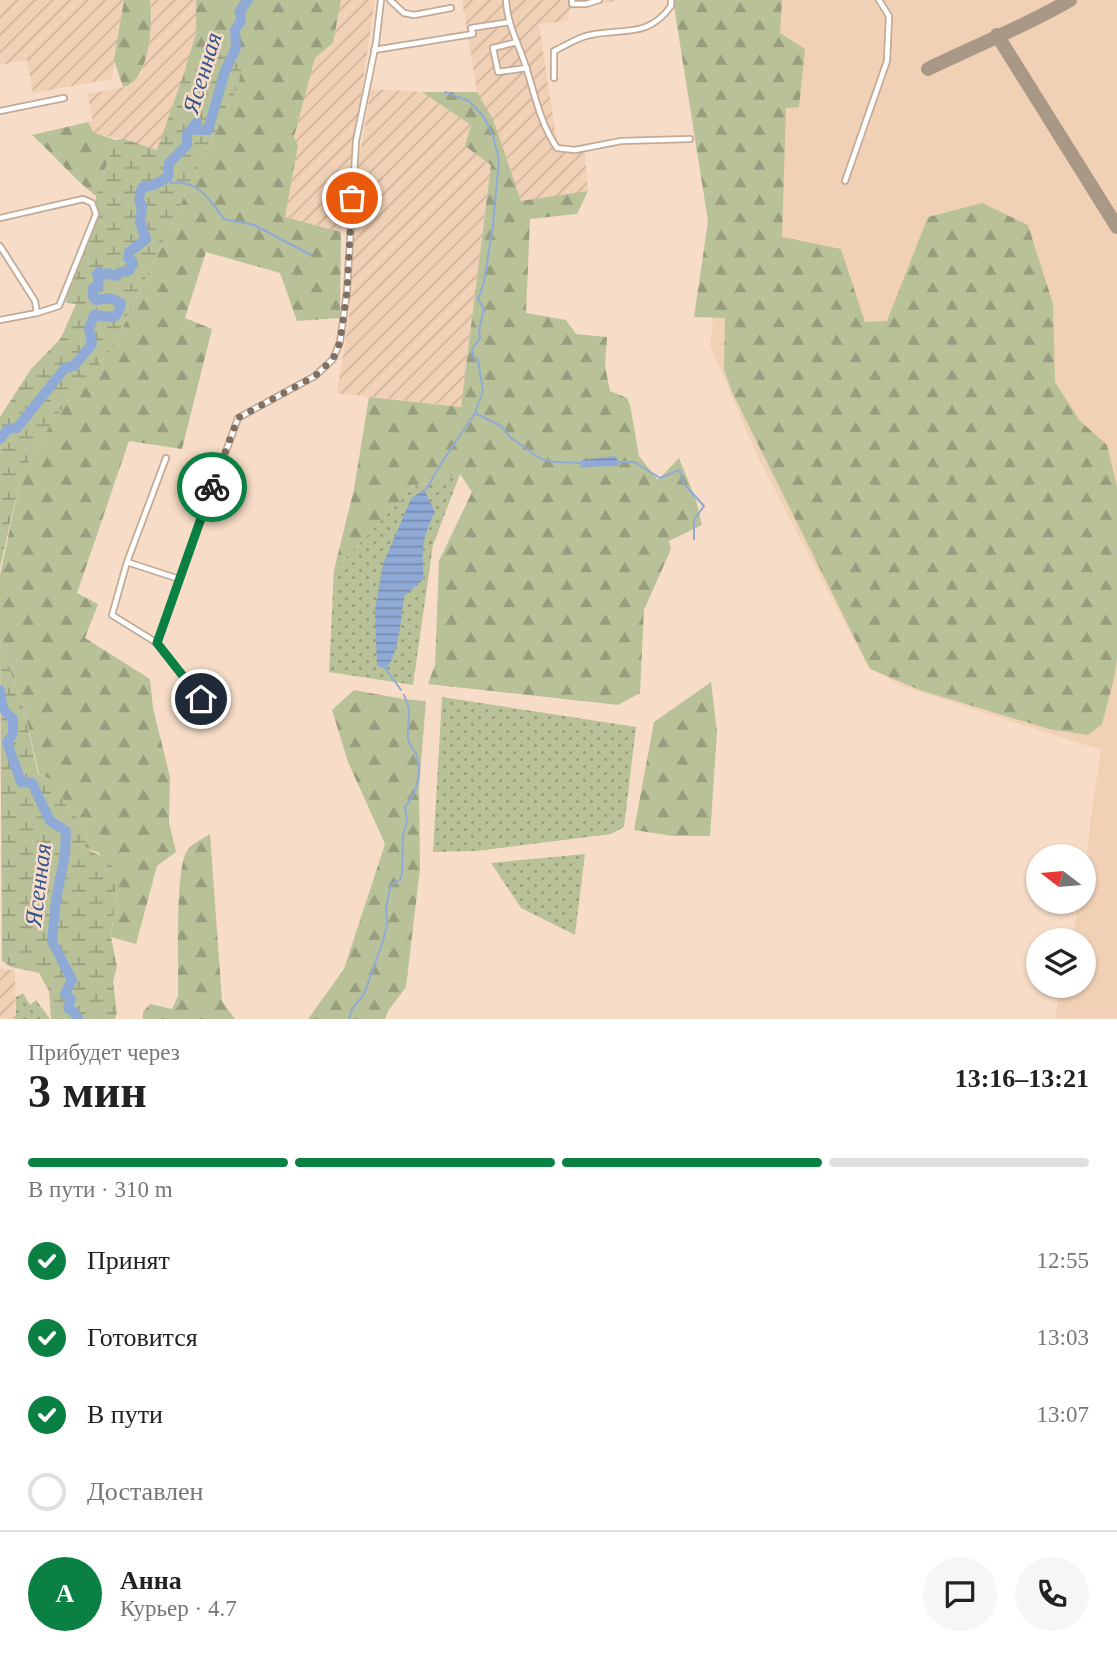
<!DOCTYPE html>
<html lang="ru">
<head>
<meta charset="utf-8">
<style>
  :root { --surface:#fff; --page:#f6f6f6; --text:#222; --muted:#767676; --line:#e0e0e0; --accent:#0b8043 }
  body { margin:0; font-family:Georgia,serif; background:var(--page); color:var(--text); height:100vh; display:flex; flex-direction:column; font-size:26px; white-space:nowrap }
  * { box-sizing:border-box; margin:0 }
  p { font-size:23px; color:var(--muted) }
  .icon { flex:none; width:38px; height:38px; fill:none; stroke:currentColor; stroke-width:2; stroke-linecap:round; stroke-linejoin:round }
  .map { position:relative; height:1019px; overflow:hidden }
  .drawer { display:flex; flex-direction:column; background:var(--surface); flex:1 }
  .drawer>* { flex:none }
  .needle { width:46px; rotate:286deg }
  .controls { position:absolute; left:1026px; top:844px; display:grid; gap:14px }
  .controls a { display:grid; place-items:center; width:70px; height:70px; border-radius:50%; background:var(--surface); box-shadow:0 2px 5px #0004; font-size:35px }
  .pin { position:absolute; display:grid; place-items:center; width:60px; height:60px; color:#fff; margin:-30px; border:4px solid #fff; border-radius:50%; box-shadow:0 2px 7px #0007 }
  .courier { position:absolute; display:grid; place-items:center; width:70px; height:70px; margin:-35px; border:5px solid #0b8043; border-radius:50%; background:#fff; color:#222; box-shadow:0 2px 9px #0007 }
  .head em { font-style:normal; font-weight:700 }
  .head div { display:flex; flex-direction:column-reverse }
  .head { display:flex; align-items:center; justify-content:space-between; height:119px; padding:0 28px }
  h1 { font-size:46px; font-weight:700; line-height:52px }
  .bar { display:grid; grid-template-columns:repeat(4,1fr); gap:10px 7px; align-content:center; height:84px; padding:0 28px }
  .bar i { height:9px; border-radius:5px; background:var(--line) }
  .bar .on { background:var(--accent) }
  .bar p { grid-column:span 4 }
  .line { display:flex; align-items:center; gap:18px; padding:0 28px; border-top:2px solid var(--line) }
  .line div { flex:1 }
  .round { display:grid; place-items:center; flex:none; width:74px; height:74px; border-radius:37px; background:var(--page) }
  ol { padding:0 28px; list-style:none }
  li { display:flex; align-items:center; gap:21px; height:77px }
  li p { margin-inline-start:auto }
  li .icon { padding:7px; border-radius:50%; background:var(--accent); color:#fff; stroke-width:4 }
  li:last-child { color:var(--muted) }
  li i { width:38px; height:38px; border:4px solid var(--line); border-radius:50% }
  .map>svg:first-child { display:block }
</style>
</head>
<body>
<div class="map">
<svg width="1117" height="1019" viewBox="0 0 1117 1019">
  <defs>
    <pattern id="industrial-furrows" width="10" height="10" patternUnits="userSpaceOnUse" patternTransform="scale(1.75)"><rect width="10" height="10" fill="#f1d1b6"/><path d="M-1 1l2-2M0 10L10 0M9 11l2-2" fill="none" stroke="#d0b49d"/></pattern>
    <pattern id="grass-dots" width="8" height="8" patternUnits="userSpaceOnUse" patternTransform="scale(1.75)"><rect width="8" height="8" fill="#b9c199"/><path d="M2 2h.1M6 6h.1" fill="none" stroke="#989e7d" stroke-width="1.8" stroke-linecap="round"/></pattern>
    <pattern id="forest-firs" width="22" height="20" patternUnits="userSpaceOnUse" patternTransform="scale(1.75)"><rect width="22" height="20" fill="#b9c199"/><path d="M5 1l3.5 6h-7zM16 11l3.5 6h-7z" fill="#989e7d"/></pattern>
    <pattern id="wetland-marsh" width="20" height="14" patternUnits="userSpaceOnUse" patternTransform="scale(1.75)"><rect width="20" height="14" fill="#b9c199"/><path d="M1 5h8M5 5V1M11 12h8M15 12V8" fill="none" stroke="#989e7d"/></pattern>
    <pattern id="water-rules" width="6" height="5" patternUnits="userSpaceOnUse" patternTransform="scale(1.75)"><rect width="6" height="5" fill="#8faad6"/><path d="M0 2.5h6" fill="none" stroke="#768bae"/></pattern>
  </defs>
  <rect width="100%" height="100%" fill="#f7ddc7"/>
  <!-- industrial -->
  <path fill="url(#industrial-furrows)" d="M0,0h124l-12,79 -79,14 -6,-33 -27,5z
    M150,0h46v33l-17,58 -22,59 -64,-18 -5,-10 5,-1 -6,-27 42,-8 13,-13 10,-55z
    M341,0h34l-34,232 -56,-15 13,-70 -4,-10 21,-79 18,-15z
    M462,0h159l-52,9 -1,12 -29,3 18,119 28,10 3,38 -67,11 -28,-83 -16,-27z
    M371,89l51,3 49,33 20,40 -30,242 -124,-14 12,-75 6,-135z
    M0,969l15,1 1,49h-16z"/>
  <!-- built -->
  <path fill="#f1d1b6" d="M697,0h420v1019h-62l5,-34h23v-45h-12l9,-39h3l7,-78 11,-73 -200,-64 -34,-21 -109,-207 -48,-113 10,-85z"/>
  <!-- grass -->
  <path fill="url(#grass-dots)" d="M460,474l-27,71 -20,140 -84,-13 5,-102 79,-83z
    M442,697l194,30 -12,100 -13,7 -134,17 -44,1z
    M585,854l-10,81 -54,-27 -30,-45z
    M23,993l7,12 6,-5 14,19h-34v-22z"/>
  <!-- forest -->
  <path fill="url(#forest-firs)" d="M124,0h26c3,22 0,82 -27,87l-9,-27z
    M196,0h145l-8,43 -18,15 -21,79 4,9 -13,71 56,15 -1,86 -43,3 -17,-48 -74,-21 -21,66 27,11 -30,120 -53,-8 -52,152 21,11 -13,34 65,41 3,29 17,69 -1,45 7,30 -19,14 -21,78 -25,-7 5,-40 -17,-44 -14,-6 2,-17 -20,-24 -15,-26 -13,-6 -15,-65 -24,-66v-68l21,-99 30,-53 63,-77 86,-183 38,-76 -26,-20 -15,5 -12,-2 11,-37z
    M673,0h109l-2,33 25,16 -6,58 -13,1 -4,129 59,12 24,73 22,-1 41,-104 54,-14 46,22 25,79 2,78 25,39 27,24 10,42v171l-3,21 -12,45 -14,11 -39,-6 -129,-39 -50,-21 -138,-277 -8,-22 1,-52 -31,-1 14,-96z
    M422,92h55l16,27 28,82 67,-10 -11,23 -47,5 -4,94 40,7 10,14 31,3 -2,29 5,25 17,7 3,7 9,51 19,24 21,-22 17,42 6,25 -33,16 2,8 -27,61 -4,83 -22,12 -190,-21 7,-19 4,-104 33,-69 -12,-18 -47,13 -79,83 20,-81 15,-92 92,10 30,-242 -26,-19 6,-21z
    M88,122l5,10 22,8 -19,56c-23,-18 -42,-41 -64,-61z
    M711,682l6,50 -7,104h-37l-39,-6 20,-108z
    M354,690l49,9 23,2 -7,87 1,81 -14,118 -18,24 -3,8h-77l36,-50 41,-125 -37,-82 -16,-52z
    M210,834l12,167 13,18h-92v-7l7,-8 22,5 6,-13c1,-27 -4,-129 10,-147 5,-6 16,-11 22,-15z"/>
  <!-- wetland -->
  <path fill="url(#wetland-marsh)" d="M225,52l19,2 -6,33 -38,76 -86,183 -63,77 -30,53 -21,92v-151l31,-48 30,-31 15,-34 -10,-1 1,-9 26,-67 3,-31 19,-56 9,-1 33,11 28,-80c20,2 27,-3 40,-18z
    M0,643l24,66 14,65 14,6 15,26 20,24 -2,17 27,16 4,34 -5,40 6,29 -4,16 4,31 -2,6h-64l-2,-28 -10,-18 -28,-6 -9,-6z"/>
  <!-- water -->
  <path fill="url(#water-rules)" d="M616,456l3,10 -39,1 2,-7z
    M424,489l11,23c-13,26 -14,38 -11,67l-20,17c-2,18 -6,61 -18,73l-9,-3 -2,-56 8,-46 28,-65z"/>
  <g fill="none" stroke-linecap="round" stroke-linejoin="round">
    <!-- stream -->
    <path stroke="#8faad6" stroke-width="2" d="M168,177l3,6c27,-4 39,17 53,36l30,6 57,30
      M475,413l26,13 9,11 31,22 14,3 25,1
      M616,462h18l26,16 19,-8 5,14 20,22 -10,14v19
      M425,491l19,-32 31,-46 8,-22 -5,-31 -5,-4 -1,-7 8,-11 -1,-8 5,-21 -6,-10 6,-16 9,-58 6,-66 -6,-23 -9,-19 -15,-16 -24,-9
      M385,668l16,22
      M349,1019l3,-10 12,-15 19,-53 4,-16 -1,-18 5,-22 9,-5 2,-6 1,-39 4,-14 -2,-14c12,-14 18,-35 11,-53 -3,-6 -7,-9 -8,-15 -1,-18 5,-27 -4,-44"/>
    <!-- river -->
    <path stroke="#8faad6" stroke-width="10" d="M0,439l8,-10 9,-1 48,-60 9,-2 18,-22 -3,-15 5,-14 20,2 5,-6 2,-8 -11,-5 -14,2 -3,-3v-9l5,-1 1,-9 -2,-4 2,-2 4,3 5,-2 7,3 6,-4 8,-1 4,-9 -5,-4 1,-6 17,-13 -6,-17 2,-15c-4,-6 -3,-14 1,-20l11,-2 14,-8 1,-14 18,-18v-11l10,-12v8h11l17,-59 11,-23 -1,-18 6,-9 -1,-10 8,-11
      M0,690c2,13 1,20 13,29v15l-6,8 14,40 11,1 18,38 16,10 -1,23 -9,46 -4,41 20,39 -7,14 6,5 -3,9 5,3 5,8"/>
    <!-- taxiway -->
    <path stroke="#aa9887" stroke-width="14" d="M997,35l120,192
      M928,69c47,-23 96,-42 142,-69"/>
    <defs>
      <path id="minor" d="M390,0l14,13 10,2 37,-7
        M506,0c1,23 12,43 19,64 10,30 14,57 32,84l18,2 46,-9 69,-2
        M572,0v4h14l13,-4
        M517,42l-24,6 5,24 29,-4
        M374,50l99,-16 -2,-6 39,-6
        M554,78v-27c11,-5 24,-14 36,-16 35,-7 58,3 81,-29v-6
        M0,111l64,-13
        M845,181l42,-120 2,-45 -10,-16
        M0,218l83,-19 9,4 4,11 -37,92 -22,7 -37,7
        M0,246l35,55 2,12
        M127,562l52,17
        M157,643l-45,-28 15,-53 39,-104
        M201,699l-44,-56 81,-225 77,-42 18,-17 7,-17 7,-51 9,-150 20,-98 5,-43"/>
    </defs>
    <!-- minor casing -->
    <use href="#minor" stroke="#c3aa96" stroke-width="8"/>
    <!-- minor -->
    <use href="#minor" stroke="#fff" stroke-width="4.5"/>
  </g>
  <g fill="none" stroke-linecap="round" stroke-linejoin="round">
    <!-- done -->
    <path stroke="#7f7063" stroke-width="7" stroke-dasharray="0 12.6" d="M212,487l26,-69 77,-42 18,-17 7,-17 7,-51 5,-93"/>
    <!-- route -->
    <path stroke="#0b8043" stroke-width="9" d="M201,699l-44,-56 55,-156"/>
  </g>
  <g text-anchor="middle" stroke-width="5" stroke-linejoin="round" paint-order="stroke">
    <!-- water labels -->
    <g font-size="24" font-style="italic" fill="#34568e" stroke="#f7ddc7">
      <text transform="translate(202 73) rotate(-73)" y="8">Ясенная</text>
      <text transform="translate(38 885) rotate(-83)" y="8">Ясенная</text>
    </g>
  </g>
</svg>
<div class="controls">
<a><svg class="needle" viewBox="-14 -14 28 28"><path d="M0-13l5 13h-10z" fill="#e53935"/><path d="M0 13l5-13h-10z" fill="#767676"/></svg></a>
<a><svg class="icon" aria-label="layers" viewBox="0 0 24 24"><path d="M12 4l9 5-9 5-9-5zM3 14l9 5 9-5"/></svg></a>
</div>
<div class="pin" style="left:352px;top:198px;background:#ea580c"><svg class="icon" aria-label="bag" viewBox="0 0 24 24"><path d="M5 8h14l-1 12H6zM9 8a3 3 0 0 1 6 0"/></svg></div>
<div class="pin" style="left:201px;top:699px;background:#1f2937"><svg class="icon" aria-label="home" viewBox="0 0 24 24"><path d="M3 11l9-7 9 7M6 9v11h12V9"/></svg></div>
<div class="courier" style="left:212px;top:487px"><svg class="icon" aria-label="bike" viewBox="0 0 24 24"><circle cx="6" cy="16" r="4"/><circle cx="18" cy="16" r="4"/><path d="M6 16l4-8h5l3 8M10 8l3 8H6M13 5h3"/></svg></div>
</div>
<section class="drawer">
<div class="head"><div><h1>3 мин</h1><p>Прибудет через</p></div><em>13:16–13:21</em></div>
<div class="bar"><i class="on"></i><i class="on"></i><i class="on"></i><i></i><p>В пути · 310 m</p></div>
<ol>
<li><svg class="icon" aria-label="check" viewBox="0 0 24 24"><path d="M5 12l5 5 9-10"/></svg>Принят<p>12:55</p></li>
<li><svg class="icon" aria-label="check" viewBox="0 0 24 24"><path d="M5 12l5 5 9-10"/></svg>Готовится<p>13:03</p></li>
<li><svg class="icon" aria-label="check" viewBox="0 0 24 24"><path d="M5 12l5 5 9-10"/></svg>В пути<p>13:07</p></li>
<li><i></i>Доставлен</li>
</ol>
<div class="line" style="height:126px"><b class="round" style="background:var(--accent);color:#fff">А</b><div><b>Анна</b><p>Курьер · 4.7</p></div><a class="round"><svg class="icon" aria-label="chat" viewBox="0 0 24 24"><path d="M4 5h16v11H9l-5 4z"/></svg></a><a class="round"><svg class="icon" aria-label="phone" viewBox="0 0 24 24"><path d="M5 4h4l2 5-3 2q2 4 5 5l2-3 5 2v4C11 20 4 13 5 4z"/></svg></a></div>
</section>
</body>
</html>
